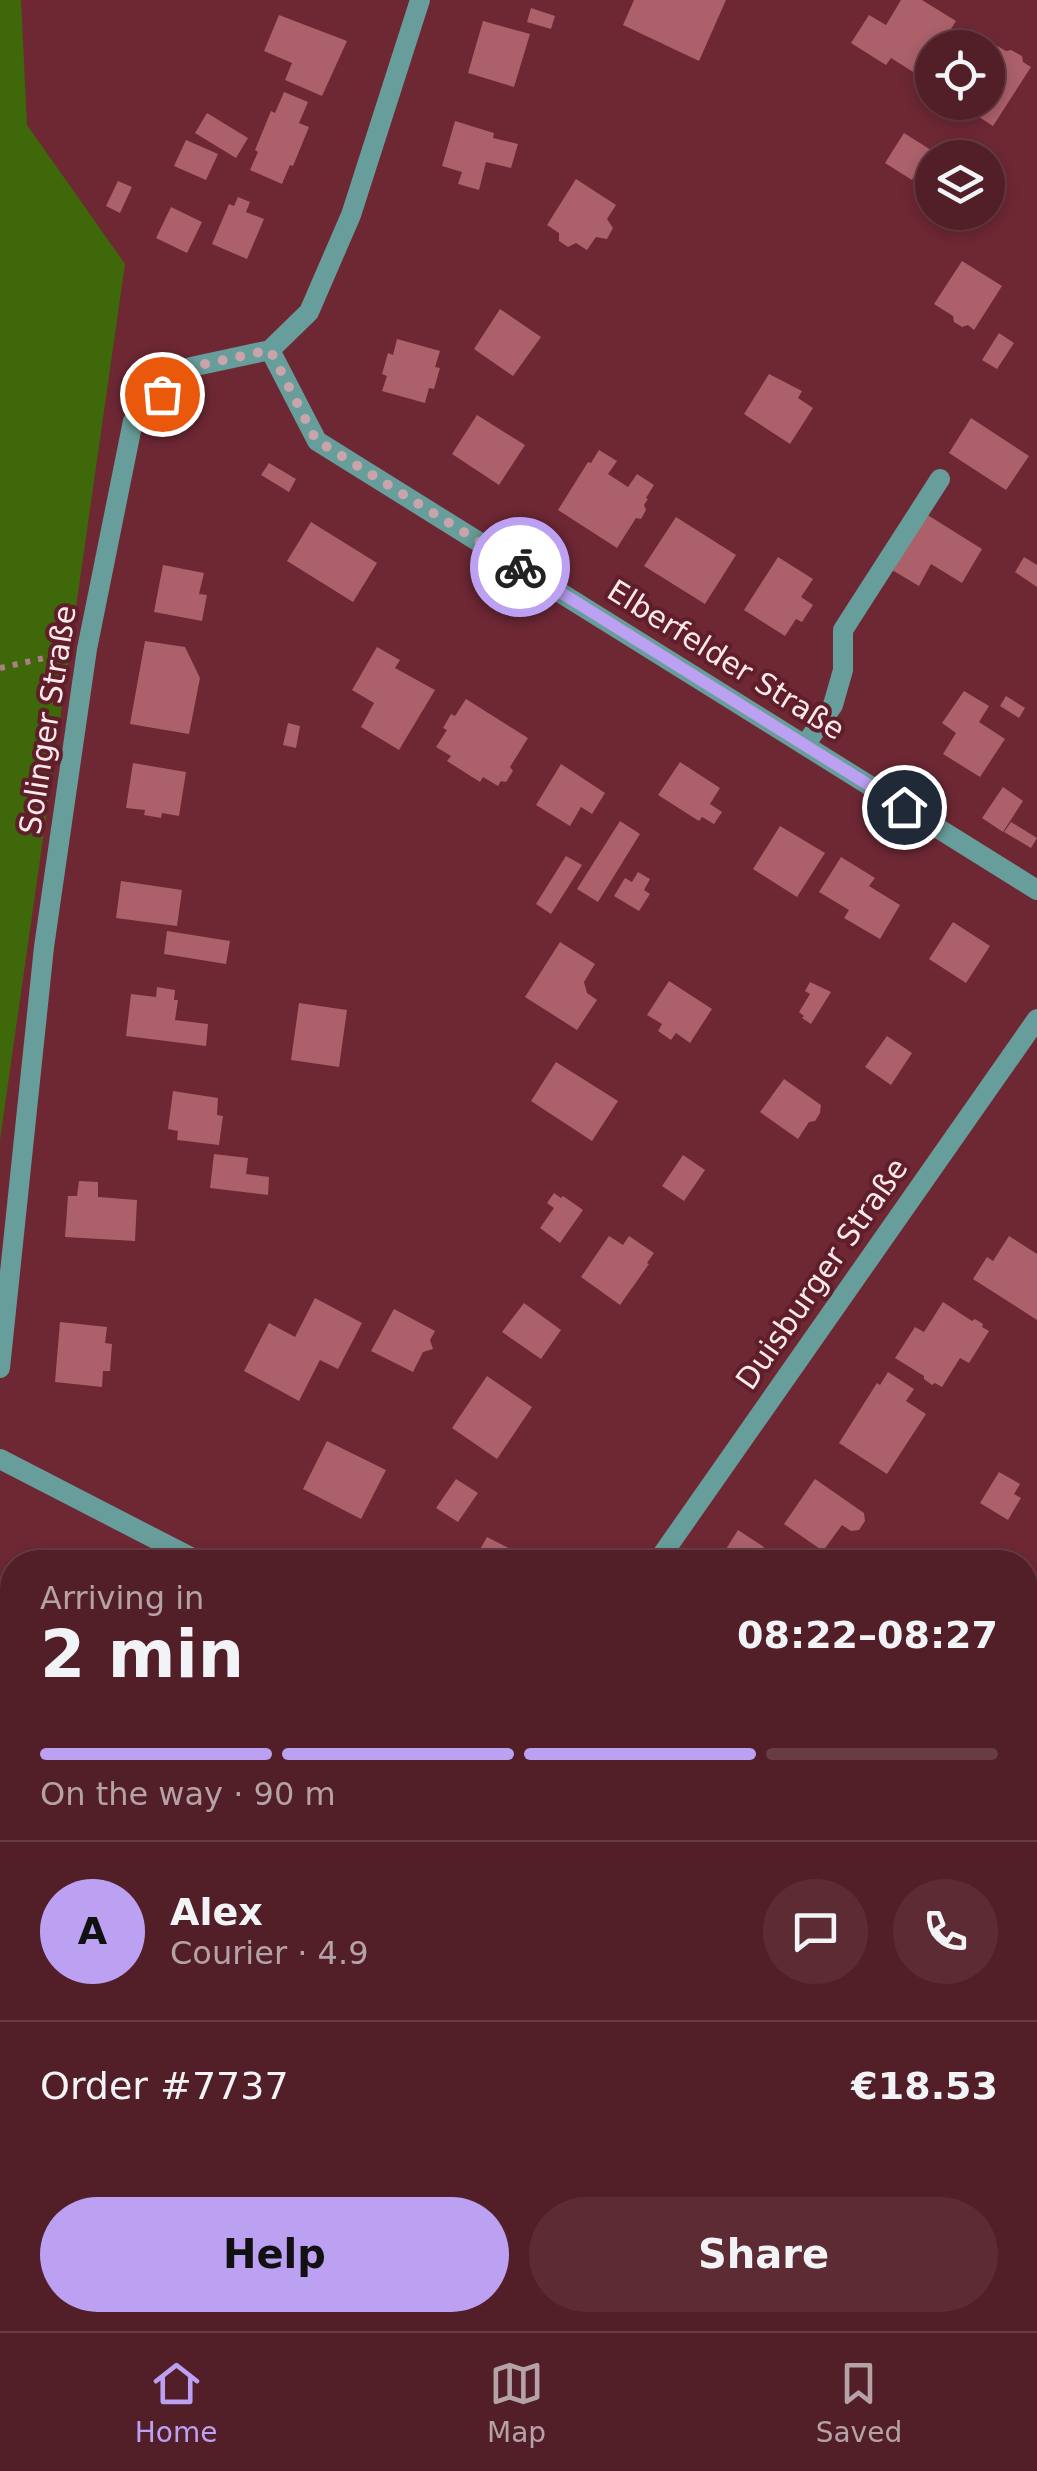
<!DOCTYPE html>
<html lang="en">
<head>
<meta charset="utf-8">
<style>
  :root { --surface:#521e27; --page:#5c2b33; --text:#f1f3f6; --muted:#b5a2a7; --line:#683c44; --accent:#bca0f2 }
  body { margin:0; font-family:"DejaVu Sans",sans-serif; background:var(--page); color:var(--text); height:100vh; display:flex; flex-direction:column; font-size:38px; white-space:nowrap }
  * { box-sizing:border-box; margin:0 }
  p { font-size:32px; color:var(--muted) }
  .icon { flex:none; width:55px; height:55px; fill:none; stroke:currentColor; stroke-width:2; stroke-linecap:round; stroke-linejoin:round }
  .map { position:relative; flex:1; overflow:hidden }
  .side { position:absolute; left:0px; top:1550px; width:1038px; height:782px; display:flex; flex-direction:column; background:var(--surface); border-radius:40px 40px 0 0; box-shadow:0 5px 15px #0003,0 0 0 2px var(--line) }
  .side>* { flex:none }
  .buttons { position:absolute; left:915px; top:30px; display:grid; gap:20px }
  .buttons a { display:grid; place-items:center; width:90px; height:90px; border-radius:50%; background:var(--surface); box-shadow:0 5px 15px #0003,0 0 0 2px var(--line); font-size:50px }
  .pin { position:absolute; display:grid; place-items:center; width:85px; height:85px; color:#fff; margin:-42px; border:5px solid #fff; border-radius:50%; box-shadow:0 2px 10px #0007 }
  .courier { position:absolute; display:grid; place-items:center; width:100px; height:100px; margin:-50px; border:8px solid #bca0f2; border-radius:50%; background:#fff; color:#222; box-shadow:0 2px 12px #0007 }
  .overview em { font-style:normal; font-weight:700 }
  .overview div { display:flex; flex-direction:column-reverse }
  .overview { display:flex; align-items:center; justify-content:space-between; height:170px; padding:0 40px }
  h1 { font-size:65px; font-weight:700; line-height:75px }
  .bar { display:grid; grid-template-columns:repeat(4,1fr); gap:15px 10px; align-content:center; height:120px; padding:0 40px }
  .bar i { height:12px; border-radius:8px; background:var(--line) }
  .bar .current { background:var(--accent) }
  .bar p { grid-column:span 4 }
  .line { display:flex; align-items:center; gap:25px; padding:0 40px; border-top:2px solid var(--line) }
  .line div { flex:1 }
  .round { display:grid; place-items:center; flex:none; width:105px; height:105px; border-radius:52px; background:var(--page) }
  .primary-button { display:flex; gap:20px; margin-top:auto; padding:20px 40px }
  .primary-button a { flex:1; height:115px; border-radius:60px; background:var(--accent); color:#111; font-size:40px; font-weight:700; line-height:115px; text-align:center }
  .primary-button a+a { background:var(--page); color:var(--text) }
  .tabs { display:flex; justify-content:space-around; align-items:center; height:140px; border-top:2px solid var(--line); background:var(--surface); font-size:28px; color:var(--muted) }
  .tabs a { display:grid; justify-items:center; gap:5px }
  .tabs .current { color:var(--accent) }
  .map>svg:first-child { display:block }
</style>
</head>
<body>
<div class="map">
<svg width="1037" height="2331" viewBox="0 0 1037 2331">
  <rect width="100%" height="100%" fill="#6d2834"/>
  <!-- green -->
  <path fill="#3e6809" d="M0,0h21l6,125 98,139 -125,876z"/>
  <!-- building -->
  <path fill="#ab606a" d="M634,0h92l-27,61 -76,-36z
    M901,0h21l34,21 -17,27h-7v10l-11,19 -30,-19 -5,7 -35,-22 18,-28 17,10z
    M531,8l24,8 -4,13 -24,-7z
    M279,15l68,26 -25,55 -37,-16 7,-17 -28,-12z
    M483,21l47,13 -16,53 -46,-14z
    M989,41l17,10 5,-1 11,6 1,6 8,5 -38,59 -37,-24h32v-54h-3z
    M284,92l24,10 -9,21 10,4 -16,39 -3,-1 -8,19 -32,-14 8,-18 -3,-2 16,-39 4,2z
    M207,113l41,25 -12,20 -41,-25z
    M455,121l39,12 -1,5 25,6 -7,24 -25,-6 -7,28 -21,-6 4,-12 -20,-6z
    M904,133l27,17 -19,30 -27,-17z
    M186,140l32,14 -12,26 -32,-14z
    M576,179l40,26 -9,14 6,9 -6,11 -11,-2 -9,13 -11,-7 -8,4 -9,-6v-8l-12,-8z
    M118,181l14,6 -12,26 -14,-7z
    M238,197l12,5 -4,10 18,7 -17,40 -35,-15 17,-40 5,2z
    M171,207l31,15 -15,31 -31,-15z
    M962,261l40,25 -28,44 -6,-5 -6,2 -8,-5 -1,-6 -19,-12z
    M500,309l41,28 -28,39 -39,-27z
    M999,333l15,10 -17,26 -15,-9z
    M397,339l43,12 -5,16 5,1 -6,21 -5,-1 -4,15 -43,-12 5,-15 -5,-2 6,-21 5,2z
    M769,374l33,17 -4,7 15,10 -23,36 -46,-30z
    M477,415l48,30 -26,40 -47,-31z
    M971,418l58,38 -23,34 -57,-37z
    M599,450l18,11 -9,13 20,13 9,-13 17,11 -8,13 2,1 -4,6 2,5 -5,9 -5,-1 -19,30 -59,-38 30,-48 3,1z
    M269,463l27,16 -7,13 -28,-17z
    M926,514l56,35 -20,34 -31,-19 -12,22 -27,-16z
    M676,517l60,38 -31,49 -61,-38z
    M311,522l66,41 -24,39 -66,-41z
    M778,557l35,22 -12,18 12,8 -11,17 -6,-3 -11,17 -41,-26z
    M1024,557l13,8v22l-22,-15z
    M163,565l41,8 -5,21 8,1 -5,26 -48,-9z
    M145,641l40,6 15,31 -11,56 -59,-10z
    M377,647l23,13 -5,8 40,22 -36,60 -38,-23 13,-24 -22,-13z
    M964,691l25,15 -10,16 26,17 -25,38 -37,-23 13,-21 -14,-10z
    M1006,696l19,12 -6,10 -19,-12z
    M466,699l62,39 -18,29 3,4 -7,11 -5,-1 -3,5 -15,-9 -3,5 -33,-21 4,-5 -15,-9 11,-17 -4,-2 8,-14 4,2z
    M288,723l12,3 -4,22 -13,-3z
    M680,762l40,26 -10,16 12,8 -8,12 -12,-7 -3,4 -41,-26z
    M133,763l53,9 -7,44 -17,-3 -1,5 -17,-3 1,-5 -19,-2z
    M561,764l44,29 -13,21 -11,-7 -11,19 -34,-21z
    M1003,787l20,14 -20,31 -21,-14z
    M620,821l20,13 -42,68 -21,-13z
    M1011,822l26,16 -6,10 -27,-16z
    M780,826l45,27 -28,44 -44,-28z
    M566,856l16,9 -31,49 -15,-10z
    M841,857l34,21 -6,8 31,19 -20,34 -36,-21 5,-8 -30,-18z
    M638,872l12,7 -6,11 6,4 -11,17 -25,-15 11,-18 7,4z
    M121,881l61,9 -5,36 -61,-8z
    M953,922l37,24 -24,37 -37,-24z
    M167,931l63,10 -4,23 -62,-10z
    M560,942l35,22 -11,18 3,11 10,7 -20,30 -52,-33z
    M669,981l43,28 -22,34 -14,-10 -5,7 -13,-9 4,-7 -15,-9z
    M810,982l21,10 -20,32 -9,-6 2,-2 -5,-4 11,-18 -5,-3z
    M157,987l18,3 -1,10h4l-3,20 33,4 -2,22 -80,-10 5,-42 25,3z
    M299,1003l48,7 -8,57 -48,-7z
    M887,1036l25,17 -21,32 -26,-18z
    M556,1062l62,39 -26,40 -61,-40z
    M784,1079l37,26 -1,8 -5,8 -6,1 -11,17 -38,-27z
    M173,1091l45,7 -1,17 6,1 -4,29 -42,-5 1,-9 -10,-2z
    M214,1154l34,4 -2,16 23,3 -1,18 -58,-7z
    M683,1155l22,15 -21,31 -22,-15z
    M79,1181l19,1v15l39,3 -2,41 -70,-4 3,-41h9z
    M554,1193l7,5 2,-2 20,14 -23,33 -20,-15 14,-20 -7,-5z
    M609,1236l14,9 6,-9 25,17 -7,10 2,1 -29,41 -39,-28z
    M1009,1236l28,18v66l-64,-41 14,-22 6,4z
    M315,1298l47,25 -24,46 -18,-9 -21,41 -55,-30 25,-48 26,14z
    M943,1302l29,19 3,-2 8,5 -1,3 7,4 -20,32 -9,-5 -18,29 -7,-4 -3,2 -8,-6v-3l-29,-18 20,-31 9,5z
    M524,1303l37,27 -20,29 -39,-27z
    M394,1309l41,22 -5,9 3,9 -10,3 -10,20 -42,-21z
    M60,1322l47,5 -2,16 7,1 -2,27h-7l-1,16 -47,-5z
    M888,1372l26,17 -8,12 20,13 -39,60 -48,-31 38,-60 3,2z
    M487,1376l45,31 -35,52 -45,-31z
    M327,1441l59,29 -25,49 -58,-30z
    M999,1472l21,12 -6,10 7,4 -13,22 -28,-17z
    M456,1479l22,14 -20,29 -22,-14z
    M815,1479l49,34 1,8 -6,9 -8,1 -9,-6 -19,26 -39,-27z
    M738,1530l26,17 -10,15h-24l-9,-5z
    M487,1537l49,25h-63z
    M1037,1625v51l-12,-8v-24z
    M1025,1754l12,7v53l-12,-7z
    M1025,1881l12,8 -2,3 2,41 -8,12 -4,-3z
    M12,2037v45l-12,-8v-17z
    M8,2222l4,3v74l-12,-8v-57z
    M470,2320h47l11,7 -3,4h-62z
    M607,2320h54l-7,11h-29z
    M964,2320h39l-7,11h-15z"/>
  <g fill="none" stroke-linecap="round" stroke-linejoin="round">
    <!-- path -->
    <path stroke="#ac7e86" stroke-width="6" stroke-dasharray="5 8" stroke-linecap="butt" d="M0,668l62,-14"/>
    <!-- service -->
    <path stroke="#679d9a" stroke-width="20" d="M805,745l28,-40 10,-35v-40l97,-151
      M440,2331l7,-11"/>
    <!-- minor -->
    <path stroke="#679d9a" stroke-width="20" d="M270,350l47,91 720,449
      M270,350l39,-38 42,-97 69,-215
      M0,1368l44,-421 43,-298 46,-228 58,-54 79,-17
      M0,1459l200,103
      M657,1562l380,-543
      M1025,2030l12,8
      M1025,2066l12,-17
      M0,2150l12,7
      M271,2320l17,11
      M840,2331l8,-11"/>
  </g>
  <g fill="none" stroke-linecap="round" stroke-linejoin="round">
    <!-- done -->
    <path stroke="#c9a5ab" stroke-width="10" stroke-dasharray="0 18" d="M162,394l29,-27 79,-17 46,90 204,127"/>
    <!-- route -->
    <path stroke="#bca0f2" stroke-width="12" d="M520,567l384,240"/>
  </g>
  <g text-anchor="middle" stroke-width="8" stroke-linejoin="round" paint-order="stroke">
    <!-- street labels -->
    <g font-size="30" fill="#fbe9eb" stroke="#601d2a">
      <text transform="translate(726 660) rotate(32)" y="10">Elberfelder Straße</text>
      <text transform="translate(48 720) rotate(-81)" y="10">Solinger Straße</text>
      <text transform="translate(822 1274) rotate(-55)" y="10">Duisburger Straße</text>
    </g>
  </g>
</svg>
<div class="buttons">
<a><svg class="icon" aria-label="locate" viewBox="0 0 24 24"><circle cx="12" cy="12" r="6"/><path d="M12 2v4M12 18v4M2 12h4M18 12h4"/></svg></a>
<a><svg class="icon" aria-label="layers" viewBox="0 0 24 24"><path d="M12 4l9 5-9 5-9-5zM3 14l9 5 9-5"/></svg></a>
</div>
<div class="pin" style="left:162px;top:394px;background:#ea580c"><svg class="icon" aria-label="bag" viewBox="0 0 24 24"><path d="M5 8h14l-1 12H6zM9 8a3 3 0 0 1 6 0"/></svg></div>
<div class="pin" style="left:904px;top:807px;background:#1f2937"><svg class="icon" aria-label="home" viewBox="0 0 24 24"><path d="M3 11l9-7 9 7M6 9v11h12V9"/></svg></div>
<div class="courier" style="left:520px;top:567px"><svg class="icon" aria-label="bike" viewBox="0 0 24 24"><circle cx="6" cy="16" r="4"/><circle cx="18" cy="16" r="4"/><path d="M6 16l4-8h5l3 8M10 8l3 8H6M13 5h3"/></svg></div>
<section class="side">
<div class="overview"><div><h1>2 min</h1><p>Arriving in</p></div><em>08:22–08:27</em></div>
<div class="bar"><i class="current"></i><i class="current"></i><i class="current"></i><i></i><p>On the way · 90 m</p></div>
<div class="line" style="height:180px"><b class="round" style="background:var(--accent);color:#111">A</b><div><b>Alex</b><p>Courier · 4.9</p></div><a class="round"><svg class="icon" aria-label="chat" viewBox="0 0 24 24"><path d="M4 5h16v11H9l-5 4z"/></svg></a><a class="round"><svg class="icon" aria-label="phone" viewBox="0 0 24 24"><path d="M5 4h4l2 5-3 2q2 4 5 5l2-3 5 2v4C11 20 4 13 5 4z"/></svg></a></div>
<div class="line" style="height:130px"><div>Order #7737</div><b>€18.53</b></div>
<div class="primary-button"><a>Help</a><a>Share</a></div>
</section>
</div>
<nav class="tabs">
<a class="current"><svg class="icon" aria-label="home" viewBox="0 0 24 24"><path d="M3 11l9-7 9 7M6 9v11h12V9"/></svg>Home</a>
<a><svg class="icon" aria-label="map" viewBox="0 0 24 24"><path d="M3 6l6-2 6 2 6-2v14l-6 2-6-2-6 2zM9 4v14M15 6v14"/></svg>Map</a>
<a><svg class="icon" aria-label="saved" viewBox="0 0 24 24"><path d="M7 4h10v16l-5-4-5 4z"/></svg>Saved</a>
</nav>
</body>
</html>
